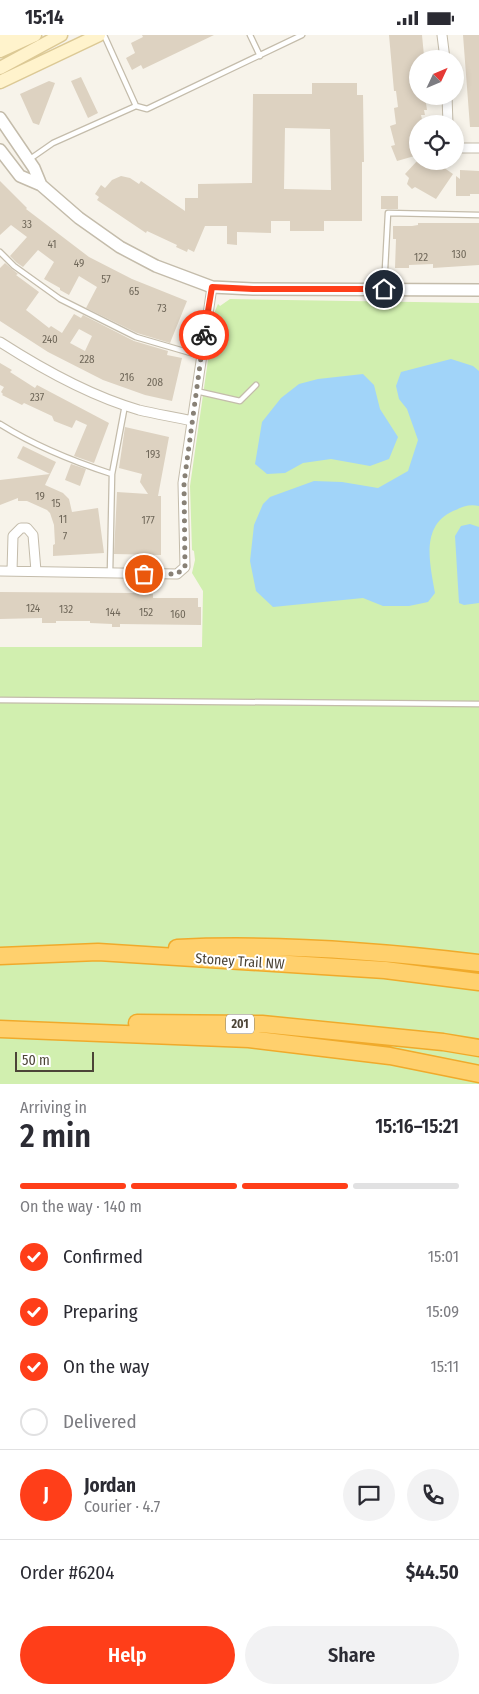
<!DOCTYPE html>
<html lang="en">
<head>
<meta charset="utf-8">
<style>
  :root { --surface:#fff; --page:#f2f2f3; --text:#2b2b33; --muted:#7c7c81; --line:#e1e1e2; --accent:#ff3e19 }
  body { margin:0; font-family:"Fira Sans Condensed",sans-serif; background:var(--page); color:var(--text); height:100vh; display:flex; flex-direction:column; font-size:19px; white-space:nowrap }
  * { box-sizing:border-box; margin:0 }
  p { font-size:16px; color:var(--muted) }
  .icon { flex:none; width:28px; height:28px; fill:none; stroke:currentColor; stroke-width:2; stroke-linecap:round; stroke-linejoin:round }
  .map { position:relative; height:1049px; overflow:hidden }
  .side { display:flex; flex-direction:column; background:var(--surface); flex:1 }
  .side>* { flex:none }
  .needle { width:32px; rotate:46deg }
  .fabs { position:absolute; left:409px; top:15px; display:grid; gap:10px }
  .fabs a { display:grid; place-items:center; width:55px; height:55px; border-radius:50%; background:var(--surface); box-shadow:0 2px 8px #0003; font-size:25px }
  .scale { position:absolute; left:15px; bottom:12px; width:79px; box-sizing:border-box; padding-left:5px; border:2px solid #4c4437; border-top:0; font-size:14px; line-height:18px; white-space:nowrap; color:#4c4437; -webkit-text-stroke:4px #fff; paint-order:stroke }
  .pin { position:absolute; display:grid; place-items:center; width:42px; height:42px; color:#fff; margin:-21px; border:2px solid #fff; border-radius:50%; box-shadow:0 1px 5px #0007 }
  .courier { position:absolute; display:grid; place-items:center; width:50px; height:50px; margin:-25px; border:4px solid #ff3e19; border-radius:50%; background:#fff; color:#222; box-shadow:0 1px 6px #0007 }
  .overview em { font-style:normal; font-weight:600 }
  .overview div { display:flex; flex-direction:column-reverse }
  .overview { display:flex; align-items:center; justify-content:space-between; height:85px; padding:0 20px }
  h1 { font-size:32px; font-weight:600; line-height:38px }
  .bar { display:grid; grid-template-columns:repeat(4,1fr); gap:8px 5px; align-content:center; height:60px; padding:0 20px }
  .bar i { height:6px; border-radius:4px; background:var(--line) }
  .bar .on { background:var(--accent) }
  .bar p { grid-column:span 4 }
  .line { display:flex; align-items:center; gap:12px; padding:0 20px; border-top:1px solid var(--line) }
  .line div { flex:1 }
  .round { display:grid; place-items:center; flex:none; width:52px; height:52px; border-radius:26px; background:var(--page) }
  ol { padding:0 20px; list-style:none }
  li { display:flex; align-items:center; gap:15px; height:55px }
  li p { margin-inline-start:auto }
  li .icon { padding:5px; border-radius:50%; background:var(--accent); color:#fff; stroke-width:4 }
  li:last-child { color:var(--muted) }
  li i { width:28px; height:28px; border:2px solid var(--line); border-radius:50% }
  .cta { display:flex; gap:10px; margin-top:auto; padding:10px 20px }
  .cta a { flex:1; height:58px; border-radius:30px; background:var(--accent); color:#fff; font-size:20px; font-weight:600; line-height:58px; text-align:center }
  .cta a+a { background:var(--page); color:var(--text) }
  .status { display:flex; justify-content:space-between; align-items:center; height:35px; padding:0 25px; background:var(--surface); direction:ltr }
  .status svg { height:14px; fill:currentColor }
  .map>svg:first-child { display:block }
</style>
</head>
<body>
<div class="status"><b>15:14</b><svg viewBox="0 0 49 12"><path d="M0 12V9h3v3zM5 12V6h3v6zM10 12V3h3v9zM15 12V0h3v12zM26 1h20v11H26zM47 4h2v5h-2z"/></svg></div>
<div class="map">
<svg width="479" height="1049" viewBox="0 0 479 1049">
  <rect width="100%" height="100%" fill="#f7f3ea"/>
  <!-- green -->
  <path fill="#d1efaf" d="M230,264l249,4v781h-479v-437h202l1,-56 -11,-18 3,-13 -1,-9 -2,-1 -2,-64 25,-175 3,-7 2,2z"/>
  <!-- water -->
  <path fill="#a1d4f9" d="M451,324l22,7 6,5v135c-11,-2 -16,1 -26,5 -33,15 -23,53 -18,82l-7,9 -19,4h-26l-20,-8 -90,9 -17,-16 -6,-30 4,-36 9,-21 7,-7 44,-16 28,1 36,6 30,-17 10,-31 -11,-31 -8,-10 -3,-13 5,-14z
    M363,339l11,11 6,24 18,28 -9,22 -19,7 -39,-7 -28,4 -18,10 -18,1 -12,-10 7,-42 19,-24 18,-14 19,-5z
    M470,489l9,3v76l-15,2 -5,-2 -4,-67 6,-10z"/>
  <!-- building -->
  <path fill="#ddd2c1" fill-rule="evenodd" d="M142,0h72l-71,34 -2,-4 -9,5 -6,-12 9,-5 -4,-10 12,-6z
    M389,0h33l2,21 -6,1v39h7l2,14h-3l1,5h-4l2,9h-5v31l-21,6 -6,-15 4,-1 -5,-19 6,-2 -2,-16 4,-1 -2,-16h-2z
    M463,0h16v92h-9z
    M81,42l17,36 -10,5 -17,-37z
    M49,46l6,2 -16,42 -6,-2 -13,-29z
    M312,48h45v12h6l1,67h-2v59h-38v10h-34v-10h-19v12l-34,-1v13l-10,-1v-18h-22l-11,26 -6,-3 -1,3 -11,-5 1,-2 -30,-14 -1,2 -49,-33 2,-3 -4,-3 6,-9 4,3 7,-8 9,-4 9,2 9,6 2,-3 44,30v-13h13v-14l54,-1 1,-89h59zM285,93l45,1 1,61 -47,-1z
    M417,126h16l5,6 2,-2 13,9 -17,25 -21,-12 -3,2 -5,-5 2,-6 -4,-4z
    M460,135l19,1v23h-9v2h-14v-20l4,3z
    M0,146l27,27 -1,1 63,48 43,22 55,22 -17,42 -33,-10 -51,-25 11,-21 -18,-11 -10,19 -9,-5v-2l-16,-9 10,-17 -16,-12 -15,17 -6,-4 -7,-7 17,-19 -16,-12 -11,10z
    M381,161h17v13h-17z
    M418,188h61v42l-46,3v-4l-24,1v3h-14l1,-29h-3v-13h19l6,-1z
    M5,228l13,11 -2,1 23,17 -13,18 23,18 2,-2 11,7 12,-19 7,4 2,-3 51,26 34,10 -1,4 15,3 -10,43 -27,-6 -42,-15 -55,-28 -48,-31v-53zM79,294l13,7 -7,15 -15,-8z
    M0,328l12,7 -2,2 25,16 2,-3 72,38 -15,40 -20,-7 13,-31 -11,-5 -4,8 -18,-7 -2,-5 -28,-13 -2,2 -20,-10 1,-1 -2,-2 3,-5 -4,-2z
    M125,392l44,10 -11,59h3v59l-47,-1 3,-62 31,2 -8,-12 2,-8 -23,-6z
    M23,411l33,16 -11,23 18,8 6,6 3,13 26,-4 6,45 -51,3v-11l2,-1 -1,-19 -4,-12 -3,-3 -20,-9h-9v-3l-18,7v-25l50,-6 -33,-16z
    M71,429l15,5 -6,17 -15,-6z
    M0,557l134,1 19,1v4h45v9h3v18l-81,-1v3h-8v-3l-22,-1v-2h-34v2h-14v-5l-42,1z"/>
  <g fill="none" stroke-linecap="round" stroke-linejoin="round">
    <defs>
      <path id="service" d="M104,0l32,71 11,3 155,-74
        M250,0l10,21
        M30,124l23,-16 83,-37
        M0,217l14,14 46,33 76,38 65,19
        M384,253l4,-75 91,2
        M196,356l44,10 16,-16
        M0,389c35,22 72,37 112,50
        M110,538l2,-99 13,-69
        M0,665l479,4"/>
      <path id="minor" d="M442,0l3,24
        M447,61l1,28
        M455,110l4,3h20
        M0,307c42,27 90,54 139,68 17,4 35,7 53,11
        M0,536l177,3 8,-7 -2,-84 29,-196
        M12,536l1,-35 8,-8h6l6,7 3,36"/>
      <path id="tertiary" d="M0,83l34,50 7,17
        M0,115l20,26 21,9 38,33 41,29 36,19 56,21 41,2 226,1"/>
      <path id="secondary" d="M0,4l22,-1
        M0,16l35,-16
        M0,33l61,-33
        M0,47l99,-47"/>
      <path id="motorway" d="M177,913c101,-5 202,3 302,15
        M0,921l98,-4 287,18 94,12
        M137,988l125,1 181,18 36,6
        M0,994l249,10 141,17 89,18"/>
    </defs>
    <!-- service casing -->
    <use href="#service" stroke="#c4bcab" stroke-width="7"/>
    <!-- minor casing -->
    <use href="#minor" stroke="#c4bcab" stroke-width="11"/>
    <!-- tertiary casing -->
    <use href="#tertiary" stroke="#c4bcab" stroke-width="14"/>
    <!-- secondary casing -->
    <use href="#secondary" stroke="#dcc995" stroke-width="15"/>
    <!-- motorway casing -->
    <use href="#motorway" stroke="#f0aa2b" stroke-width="19"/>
    <!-- service -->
    <use href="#service" stroke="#fff" stroke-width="4.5"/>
    <!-- minor -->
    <use href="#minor" stroke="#fff" stroke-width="9"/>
    <!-- tertiary -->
    <use href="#tertiary" stroke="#fff" stroke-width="11"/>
    <!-- secondary -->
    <use href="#secondary" stroke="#fff3cc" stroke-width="12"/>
    <!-- motorway -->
    <use href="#motorway" stroke="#ffd06d" stroke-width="16"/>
  </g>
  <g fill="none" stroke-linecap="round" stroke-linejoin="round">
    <!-- done -->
    <path stroke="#888176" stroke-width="5" stroke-dasharray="0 9" d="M144,539h33l8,-7 -1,-84 20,-148"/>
    <!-- route -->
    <path stroke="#ff3e19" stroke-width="6" d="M204,300l8,-48 41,2h131"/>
  </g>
  <g text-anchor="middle" stroke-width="4" stroke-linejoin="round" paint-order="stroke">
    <!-- number labels -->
    <g font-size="11" fill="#70685a">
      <text x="27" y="193">33</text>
      <text x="52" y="213">41</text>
      <text x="459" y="223">130</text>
      <text x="421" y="226">122</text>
      <text x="79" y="232">49</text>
      <text x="106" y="248">57</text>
      <text x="134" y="260">65</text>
      <text x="162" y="277">73</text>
      <text x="50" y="308">240</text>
      <text x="87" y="328">228</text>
      <text x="127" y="346">216</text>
      <text x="155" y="351">208</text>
      <text x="37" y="366">237</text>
      <text x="153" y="423">193</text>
      <text x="40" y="465">19</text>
      <text x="56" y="472">15</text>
      <text x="63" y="488">11</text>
      <text x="148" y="489">177</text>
      <text x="65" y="505">7</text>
      <text x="33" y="577">124</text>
      <text x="66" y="578">132</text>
      <text x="113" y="581">144</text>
      <text x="146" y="581">152</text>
      <text x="178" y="583">160</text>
    </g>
    <!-- shield labels -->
    <rect fill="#fff" stroke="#827c73" stroke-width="1" x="226" y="979.5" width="28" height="19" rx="4"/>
    <g font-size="12" font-weight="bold" fill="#4c4437">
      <text x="240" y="993">201</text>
    </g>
    <!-- street labels -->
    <g font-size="14" fill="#4c4437" stroke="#fff">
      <text transform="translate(240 926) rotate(4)" y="5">Stoney Trail NW</text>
    </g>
  </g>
</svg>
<div class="fabs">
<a><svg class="needle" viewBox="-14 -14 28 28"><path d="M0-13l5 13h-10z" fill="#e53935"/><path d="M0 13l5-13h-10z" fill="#7c7c81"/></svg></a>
<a><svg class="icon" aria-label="locate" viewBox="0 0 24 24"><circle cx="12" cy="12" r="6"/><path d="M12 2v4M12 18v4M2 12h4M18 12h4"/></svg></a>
</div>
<div class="scale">50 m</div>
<div class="pin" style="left:144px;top:539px;background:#ea580c"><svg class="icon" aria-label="bag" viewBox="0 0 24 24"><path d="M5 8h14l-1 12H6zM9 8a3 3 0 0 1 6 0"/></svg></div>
<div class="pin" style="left:384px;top:254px;background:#1f2937"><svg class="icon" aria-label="home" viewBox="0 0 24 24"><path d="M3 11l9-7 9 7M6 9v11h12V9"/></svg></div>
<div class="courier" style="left:204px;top:300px"><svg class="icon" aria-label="bike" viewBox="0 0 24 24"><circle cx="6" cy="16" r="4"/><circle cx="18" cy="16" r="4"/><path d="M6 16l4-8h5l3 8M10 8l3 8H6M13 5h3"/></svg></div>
</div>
<section class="side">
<div class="overview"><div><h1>2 min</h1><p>Arriving in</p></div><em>15:16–15:21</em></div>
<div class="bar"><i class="on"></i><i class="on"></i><i class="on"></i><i></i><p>On the way · 140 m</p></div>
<ol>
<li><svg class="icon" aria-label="check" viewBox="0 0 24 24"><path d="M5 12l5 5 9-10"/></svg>Confirmed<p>15:01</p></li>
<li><svg class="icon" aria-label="check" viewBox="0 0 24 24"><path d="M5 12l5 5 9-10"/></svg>Preparing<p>15:09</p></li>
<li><svg class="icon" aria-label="check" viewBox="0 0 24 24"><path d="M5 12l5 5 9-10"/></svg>On the way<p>15:11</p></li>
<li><i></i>Delivered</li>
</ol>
<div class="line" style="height:90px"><b class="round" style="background:var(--accent);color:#fff">J</b><div><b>Jordan</b><p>Courier · 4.7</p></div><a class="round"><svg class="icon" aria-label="chat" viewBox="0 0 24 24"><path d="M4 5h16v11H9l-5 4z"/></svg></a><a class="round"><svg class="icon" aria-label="phone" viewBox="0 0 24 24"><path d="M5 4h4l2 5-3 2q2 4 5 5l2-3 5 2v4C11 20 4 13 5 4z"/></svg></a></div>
<div class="line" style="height:65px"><div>Order #6204</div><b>$44.50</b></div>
<div class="cta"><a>Help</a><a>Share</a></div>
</section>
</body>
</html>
